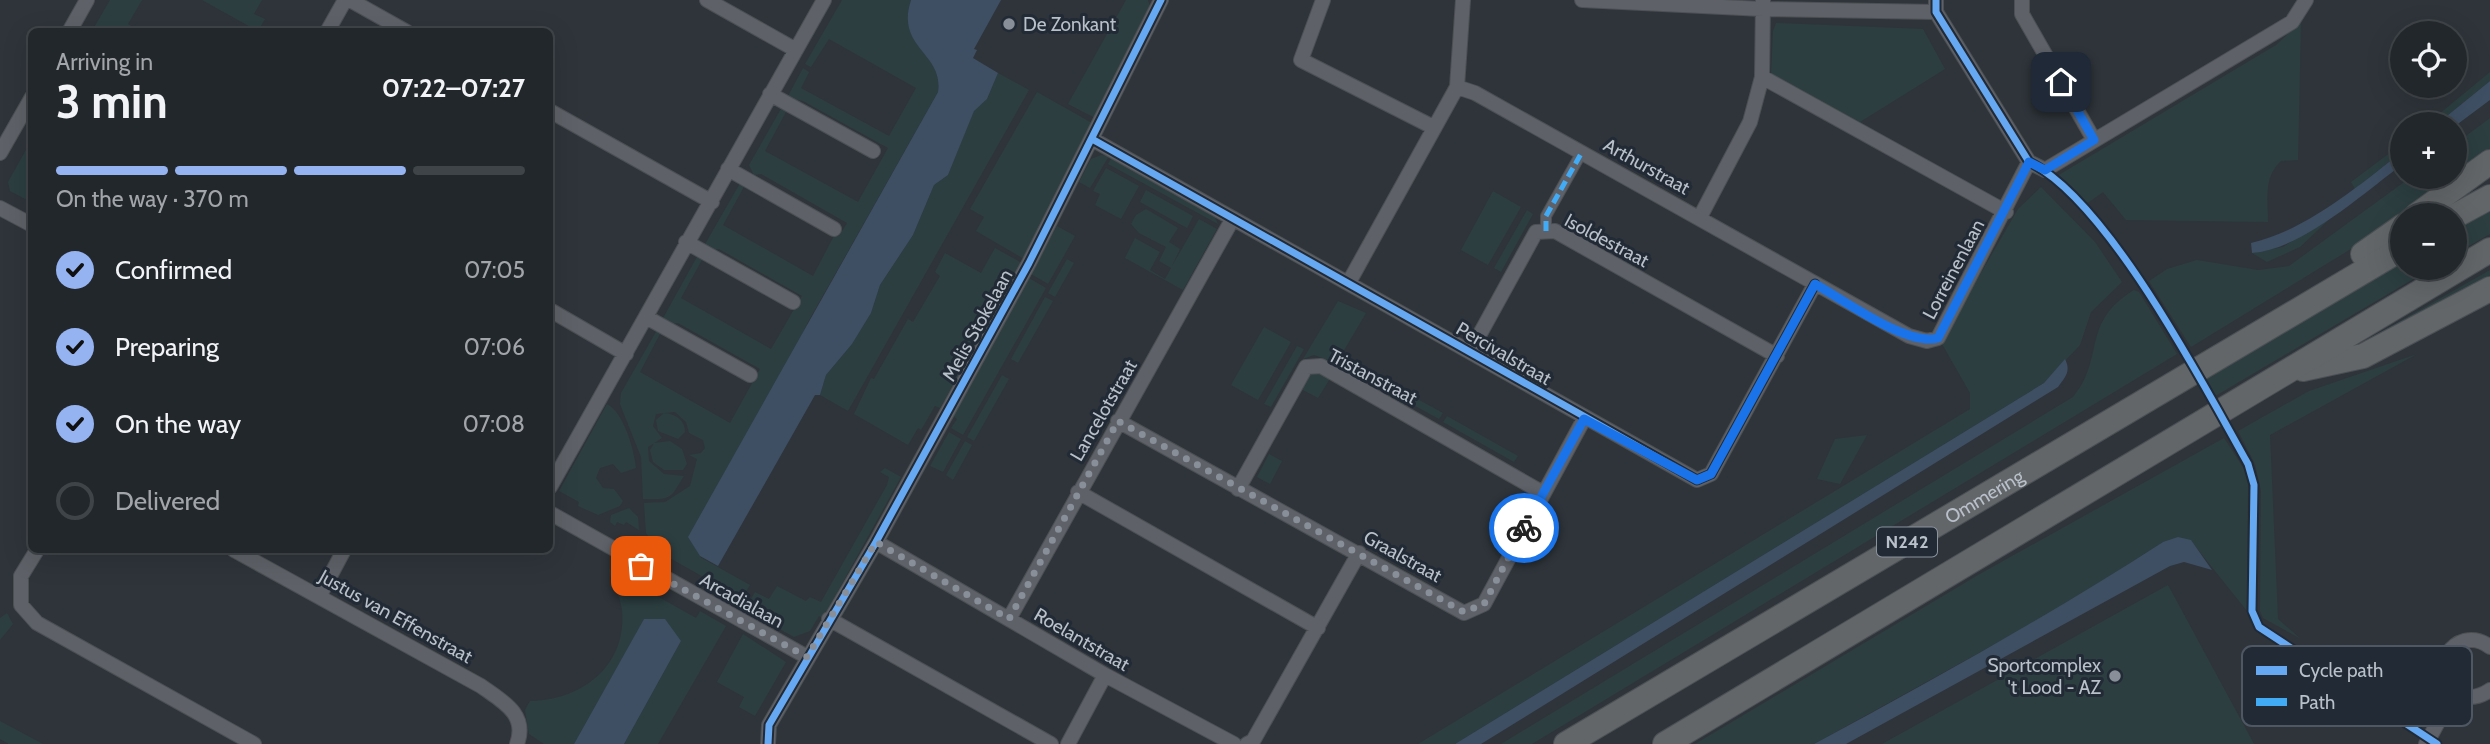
<!DOCTYPE html>
<html lang="en">
<head>
<meta charset="utf-8">
<style>
  :root { --surface:#22272c; --page:#2e3338; --text:#f1f3f6; --muted:#a2a5a9; --line:#3f4448; --accent:#95b2f1 }
  body { margin:0; font-family:Cabin,sans-serif; background:var(--page); color:var(--text); height:100vh; display:flex; flex-direction:column; font-size:26px; white-space:nowrap }
  * { box-sizing:border-box; margin:0 }
  p { font-size:23px; color:var(--muted) }
  .icon { flex:none; width:38px; height:38px; fill:none; stroke:currentColor; stroke-width:2; stroke-linecap:round; stroke-linejoin:round }
  .map { position:relative; flex:1; overflow:hidden }
  .sheet { position:absolute; left:28px; top:28px; width:525px; height:525px; display:flex; flex-direction:column; background:var(--surface); border-radius:10px; box-shadow:0 7px 28px #0002,0 0 0 2px var(--line) }
  .sheet>* { flex:none }
  .buttons { position:absolute; left:2390px; top:21px; display:grid; gap:14px }
  .buttons a { display:grid; place-items:center; width:77px; height:77px; border-radius:50%; background:var(--surface); box-shadow:0 7px 28px #0002,0 0 0 2px var(--line); font-size:35px }
  .pin { position:absolute; display:grid; place-items:center; width:60px; height:60px; color:#fff; margin:-30px; border-radius:14px; box-shadow:0 4px 10px #0006 }
  .courier { position:absolute; display:grid; place-items:center; width:70px; height:70px; margin:-35px; border:5px solid #1a73e8; border-radius:50%; background:#fff; color:#222; box-shadow:0 2px 9px #0007 }
  .head em { font-style:normal; font-weight:700 }
  .head div { display:flex; flex-direction:column-reverse }
  .head { display:flex; align-items:center; justify-content:space-between; height:119px; padding:0 28px }
  h1 { font-size:46px; font-weight:700; line-height:52px }
  .bar { display:grid; grid-template-columns:repeat(4,1fr); gap:10px 7px; align-content:center; height:84px; padding:0 28px }
  .bar i { height:9px; border-radius:5px; background:var(--line) }
  .bar .current { background:var(--accent) }
  .bar p { grid-column:span 4 }
  ol { padding:0 28px; list-style:none }
  li { display:flex; align-items:center; gap:21px; height:77px }
  li p { margin-inline-start:auto }
  li .icon { padding:7px; border-radius:50%; background:var(--accent); color:#111; stroke-width:4 }
  li:last-child { color:var(--muted) }
  li i { width:38px; height:38px; border:4px solid var(--line); border-radius:50% }
  .map>svg:first-child { display:block }
</style>
</head>
<body>
<div class="map">
<svg width="2490" height="744" viewBox="0 0 2490 744">
  <rect width="100%" height="100%" fill="#2e343a"/>
  <!-- green -->
  <path fill="#2c3e40" d="M110,0h32l-14,24 11,7h-47z
    M202,0h60l-8,14 11,5 -7,12z
    M842,0h69c-15,44 33,54 27,92l-130,230 -108,235 50,28 -12,21 -27,-15 3,-8 -55,-31 -13,-19 -2,-30 21,-1 25,-16 7,-27 -8,-4 12,-2 4,-5 -2,-8 -14,-7 -3,-11 -11,-10 -19,2 -3,12 9,12 -14,9 1,14 15,13 20,2c-14,21 -9,24 -41,23l-2,-42 -21,-53 1,-11 36,-63 4,2 -21,40 90,51 30,-54 -82,-46 -9,1 -7,-4 36,-65 5,3 -22,40 90,51 40,-69 -9,16 -83,-47 -9,1 -6,-4 35,-61h6l-22,40 90,51 22,-42 4,2 8,-13 -86,-49 -7,1 -5,-10 33,-58 5,3 -22,41 93,51 30,-54 -85,-47 -16,-3 16,-30 6,4 -8,16 88,48 27,-48 -87,-49 -18,28 -6,-3z
    M1126,0h22l2,7 -55,111 -27,-14z
    M2301,22l-3,138 -17,1c-18,16 -13,39 -13,61l-142,-2 -23,-28 -21,15 -30,-28 224,-134z
    M1776,23l147,6 22,40 -85,53 -89,-47 2,-44z
    M2490,72v9l-53,43h-10z
    M998,73l31,17 -181,321 -28,-16 6,-20 26,-31 19,-31 9,-28 33,-50 21,-50 14,-10 26,-65 13,-11z
    M1037,92l55,31 -68,136 -48,-28 8,-14 -14,-8z
    M2490,118v35l-87,64 -212,130 -42,-66 18,-12 30,-9 61,10 31,-4 122,-89h44v-33z
    M31,141l1,59 -3,1 -19,-10 -2,-9z
    M2403,143v8l-48,38 -4,-7z
    M1101,155l8,1 -19,32 -11,-6 12,-23z
    M1112,157l102,58 4,9 -110,-60z
    M1106,168l33,18 -18,33 -26,-14 5,-11 -7,-3z
    M2041,187l54,55 27,40 -31,30 -11,33 -36,38 -589,361h-37l552,-335v-16l-29,-51 77,-133z
    M1146,190l47,26 -6,12 -47,-26z
    M1493,191l28,16 -33,58 -27,-15z
    M2490,208v26l-35,20v-25z
    M1146,209l32,19 -9,14 11,7 -8,17 27,-47 18,10 -34,61 -58,-32 10,-20 25,14 -10,18 15,9 6,-11 -12,-7 7,-14 -27,-14 -8,-9 5,-9z
    M1527,210l6,4 -32,58 -7,-4z
    M2338,211l-38,36 -33,15 -15,-9 31,-6z
    M1057,226l18,10 -27,48 -17,-10z
    M995,248l27,15 -82,145 -5,-2 -14,24 -3,-2 -10,17 -54,-31 17,-36 3,1 34,-60 5,3 27,-46 -5,-4 10,-19 36,20z
    M1067,259l7,4 -19,34 -7,-4z
    M2403,260v8h29l-220,130 -11,-19z
    M2490,270v13l-129,67 -3,-5z
    M1029,278l17,10 -83,147 -12,-7 6,-9 -5,-4z
    M2134,290l5,2 38,62 -645,390h-31l572,-347c33,-40 7,-74 61,-107z
    M1045,297l8,4 -35,62 -7,-4z
    M1338,301l28,12 -23,39 -6,-1 -6,10 -17,-6 -11,4z
    M1264,327l27,15 -33,58 -27,-15z
    M1297,346l7,3 -33,58 -7,-3z
    M2417,354l-147,81 8,184 23,20 -38,-21 -3,-7 1,-120 -6,-27 -17,-33 71,-40z
    M1342,358l101,55 -4,6 -100,-55z
    M1315,373l16,4 -13,21 -17,-9 8,-13z
    M1002,375l7,4 -35,62 -7,-4z
    M607,404c17,9 27,45 29,64l-15,5 -8,-9 -13,4 -4,10 7,10 11,1 9,12 -3,5 -22,9 -20,-9 1,-4 -20,-11z
    M664,413c12,1 21,7 21,19l-7,7 -20,-8 -2,-11z
    M1447,416l71,40 -4,6 -71,-40z
    M949,432l12,7 -18,33 -13,-6z
    M1867,435l-27,49 -23,-5 18,-40z
    M2224,438l20,31 4,15 -1,127 -56,-70 -28,1 -101,65 -248,137h-119l283,-169z
    M670,441l12,8 5,15 -4,6h-19l-11,-8 -3,-12 4,-7z
    M965,441l7,4 -19,35 -7,-5z
    M1269,454l13,7 -12,23 -13,-7z
    M885,468l16,9 -78,141 -4,-2 -9,15 -16,6 -49,-27 10,-18 14,7 8,-13 29,15 4,-4 11,5 66,-117 2,-8 -9,-5z
    M629,508l9,9 1,13 -13,-8 -2,3 -7,-3 -2,4 -5,-4 1,-7z
    M609,569l87,49 4,-7 26,15 -68,118h-34l57,-103 -37,-21 -70,124h-30l-15,-10 -4,-24 5,-9c52,-1 97,-35 92,-91 -1,-14 -13,-30 -13,-41z
    M2168,585l86,159h-372z
    M7,613l6,11 -13,16v-22z
    M743,634l43,28 -31,54 -16,-9 5,-10 -27,-15z
    M0,721l43,23h-34l-9,-5z"/>
  <!-- water -->
  <path fill="#3e4e63" d="M911,0h90l-27,49 3,1 -4,8 25,15 -11,26 -13,12 -26,64 -14,10 -21,50 -33,50 -9,28 -19,31 -26,31 -6,20h-5l-97,171 -18,-10 -12,-19 250,-445c6,-39 -43,-44 -27,-92z
    M2490,81v19l-35,26 -18,-2z
    M2403,151v13c-41,30 -100,85 -151,89l-1,-10c54,-12 109,-58 152,-92z
    M2065,359c6,12 1,17 -7,28l-577,357h-26l589,-361z
    M2178,537l13,3 21,30 -28,-8 -14,4 -324,178h-32c119,-64 236,-129 349,-202z
    M644,619h21l16,22 -57,103h-50z"/>
  <g fill="none" stroke-linecap="round" stroke-linejoin="round">
    <defs>
      <path id="pedestrian" d="M1546,231v-15l36,-64"/>
      <path id="minor" d="M350,0l57,32
        M707,0l89,50
        M1323,0l-22,60 132,67
        M1582,0l180,9 174,3
        M1936,0v12l93,150
        M2022,0v14l72,126
        M69,32l18,-32
        M327,32l18,-32
        M1762,77l244,135
        M1457,87l18,6 434,243 18,5 11,-3 91,-176
        M770,94l103,57
        M550,111l162,91
        M1092,139l605,341 14,-6 104,-190
        M0,153l32,-56
        M2029,162l16,8 247,-148 14,-22
        M728,169l106,60
        M0,208l32,17
        M1700,217l50,-95 12,-45 1,-76
        M686,242l107,60
        M1349,282l108,-195 6,-87
        M550,310l76,44
        M646,317l104,58
        M1470,352l66,-120 19,-1 222,125
        M1118,421l346,192 20,-9 100,-185
        M550,487l274,-487
        M1238,489l68,-122 15,-1 222,127
        M1078,492l240,136
        M550,513l257,144
        M876,542l229,133 129,69
        M37,550l-16,26v29l16,18 217,121
        M234,550l247,136c21,15 47,28 36,58
        M320,595l24,-45
        M829,619l222,125
        M1009,619l223,-399
        M2490,647c-35,-27 -70,32 -31,48 11,4 21,2 31,-5
        M768,744l1,-19 107,-183 153,-279 132,-263
        M1068,744l37,-69
        M1247,744l6,-3 106,-188
        M2426,744l28,-51"/>
      <g id="trunk">
        <path d="M2417,215l73,-53"/>
        <path d="M2455,216l35,-19"/>
        <path d="M2363,254l40,-28"/>
        <path d="M2303,369l60,-13 127,-67"/>
        <path id="s1" d="M1566,744l837,-496"/>
        <path d="M1665,744l825,-494"/>
      </g>
    </defs>
    <!-- pedestrian casing -->
    <use href="#pedestrian" stroke="#4c5055" stroke-width="12"/>
    <!-- minor casing -->
    <use href="#minor" stroke="#4c5055" stroke-width="16"/>
    <!-- trunk casing -->
    <use href="#trunk" stroke="#4b5055" stroke-width="26"/>
    <!-- pedestrian -->
    <use href="#pedestrian" stroke="#5e6268" stroke-width="10"/>
    <!-- minor -->
    <use href="#minor" stroke="#5e6268" stroke-width="14"/>
    <!-- trunk -->
    <use href="#trunk" stroke="#626669" stroke-width="24"/>
    <!-- quiet -->
    <path stroke="#42abf6" stroke-width="5" stroke-dasharray="10 5" stroke-linecap="butt" d="M1546,231v-15l36,-64"/>
    <defs>
      <path id="cycleway" d="M1936,0v12l93,150c79,38 175,224 219,302l6,21 -2,126 7,16 178,117
        M1092,139l605,341 14,-6 104,-190
        M768,744l1,-19 107,-183 153,-279 132,-263"/>
    </defs>
    <!-- cycleway casing -->
    <use href="#cycleway" stroke="#212a35" stroke-width="11"/>
    <!-- cycleway -->
    <use href="#cycleway" stroke="#66a8f1" stroke-width="7"/>
  </g>
  <g fill="none" stroke-linecap="round" stroke-linejoin="round">
    <!-- done -->
    <path stroke="#888f98" stroke-width="7" stroke-dasharray="0 12.6" d="M641,566l166,91 69,-115 133,77 109,-198 346,191 20,-8 40,-76"/>
    <!-- route -->
    <path stroke="#1a73e8" stroke-width="9" d="M1524,528l60,-109 113,61 14,-6 104,-190c29,16 92,63 123,54l91,-176 16,8 49,-30 -33,-58"/>
  </g>
  <!-- markers -->
  <g fill="#888f98" stroke="#212a35" stroke-width="2.5">
    <circle cx="1009" cy="24" r="7"/>
    <circle cx="2115" cy="676" r="7"/>
  </g>
  <g text-anchor="middle" stroke-width="6" stroke-linejoin="round" paint-order="stroke">
    <!-- shield labels -->
    <rect fill="#212a35" stroke="#8b939d" stroke-width="2" x="1877" y="527.5" width="60" height="29" rx="5"/>
    <g font-size="18" font-weight="bold" fill="#b9c0ca">
      <text x="1907" y="548">N242</text>
    </g>
    <!-- poi labels -->
    <g font-size="19" fill="#b9c0ca" stroke="#212a35" text-anchor="start">
      <text x="1023" y="31">De Zonkant</text>
      <text x="2101" y="672" text-anchor="end">Sportcomplex<tspan x="2101" dy="22">'t Lood - AZ</tspan></text>
    </g>
    <!-- street labels -->
    <g font-size="19" fill="#b9c0ca" stroke="#212a35">
      <text transform="translate(1647 166) rotate(29)" y="7">Arthurstraat</text>
      <text transform="translate(1607 240) rotate(28)" y="7">Isoldestraat</text>
      <text transform="translate(1953 269) rotate(-62)" y="7">Lorreinenlaan</text>
      <text transform="translate(977 325) rotate(-61)" y="7">Melis Stokelaan</text>
      <text transform="translate(1504 353) rotate(30)" y="7">Percivalstraat</text>
      <text transform="translate(1373 376) rotate(28)" y="7">Tristanstraat</text>
      <text transform="translate(1103 410) rotate(-60)" y="7">Lancelotstraat</text>
      <text dy="7" stroke="none"><textPath href="#s1" startOffset="486">Ommering</textPath></text>
      <text transform="translate(1403 556) rotate(29)" y="7">Graalstraat</text>
      <text transform="translate(742 600) rotate(29)" y="7">Arcadialaan</text>
      <text transform="translate(396 616) rotate(29)" y="7">Justus van Effenstraat</text>
      <text transform="translate(1082 639) rotate(30)" y="7">Roelantstraat</text>
    </g>
  </g>
  <!-- legend -->
  <rect x="2242" y="646" width="230" height="80" rx="10" fill="#212a35" stroke="#4f5762" stroke-width="2"/>
  <rect x="2256" y="666" width="31" height="9" fill="#66a8f1"/>
  <rect x="2256" y="698" width="31" height="8" fill="#42abf6"/>
  <g font-size="19" fill="#b9c0ca">
    <text x="2299" y="677">Cycle path</text>
    <text x="2299" y="709">Path</text>
  </g>
</svg>
<div class="buttons">
<a><svg class="icon" aria-label="locate" viewBox="0 0 24 24"><circle cx="12" cy="12" r="6"/><path d="M12 2v4M12 18v4M2 12h4M18 12h4"/></svg></a>
<a>+</a>
<a>−</a>
</div>
<div class="pin" style="left:641px;top:566px;background:#ea580c"><svg class="icon" aria-label="bag" viewBox="0 0 24 24"><path d="M5 8h14l-1 12H6zM9 8a3 3 0 0 1 6 0"/></svg></div>
<div class="pin" style="left:2061px;top:82px;background:#1f2937"><svg class="icon" aria-label="home" viewBox="0 0 24 24"><path d="M3 11l9-7 9 7M6 9v11h12V9"/></svg></div>
<div class="courier" style="left:1524px;top:528px"><svg class="icon" aria-label="bike" viewBox="0 0 24 24"><circle cx="6" cy="16" r="4"/><circle cx="18" cy="16" r="4"/><path d="M6 16l4-8h5l3 8M10 8l3 8H6M13 5h3"/></svg></div>
<section class="sheet">
<div class="head"><div><h1>3 min</h1><p>Arriving in</p></div><em>07:22–07:27</em></div>
<div class="bar"><i class="current"></i><i class="current"></i><i class="current"></i><i></i><p>On the way · 370 m</p></div>
<ol>
<li><svg class="icon" aria-label="check" viewBox="0 0 24 24"><path d="M5 12l5 5 9-10"/></svg>Confirmed<p>07:05</p></li>
<li><svg class="icon" aria-label="check" viewBox="0 0 24 24"><path d="M5 12l5 5 9-10"/></svg>Preparing<p>07:06</p></li>
<li><svg class="icon" aria-label="check" viewBox="0 0 24 24"><path d="M5 12l5 5 9-10"/></svg>On the way<p>07:08</p></li>
<li><i></i>Delivered</li>
</ol>
</section>
</div>
</body>
</html>
